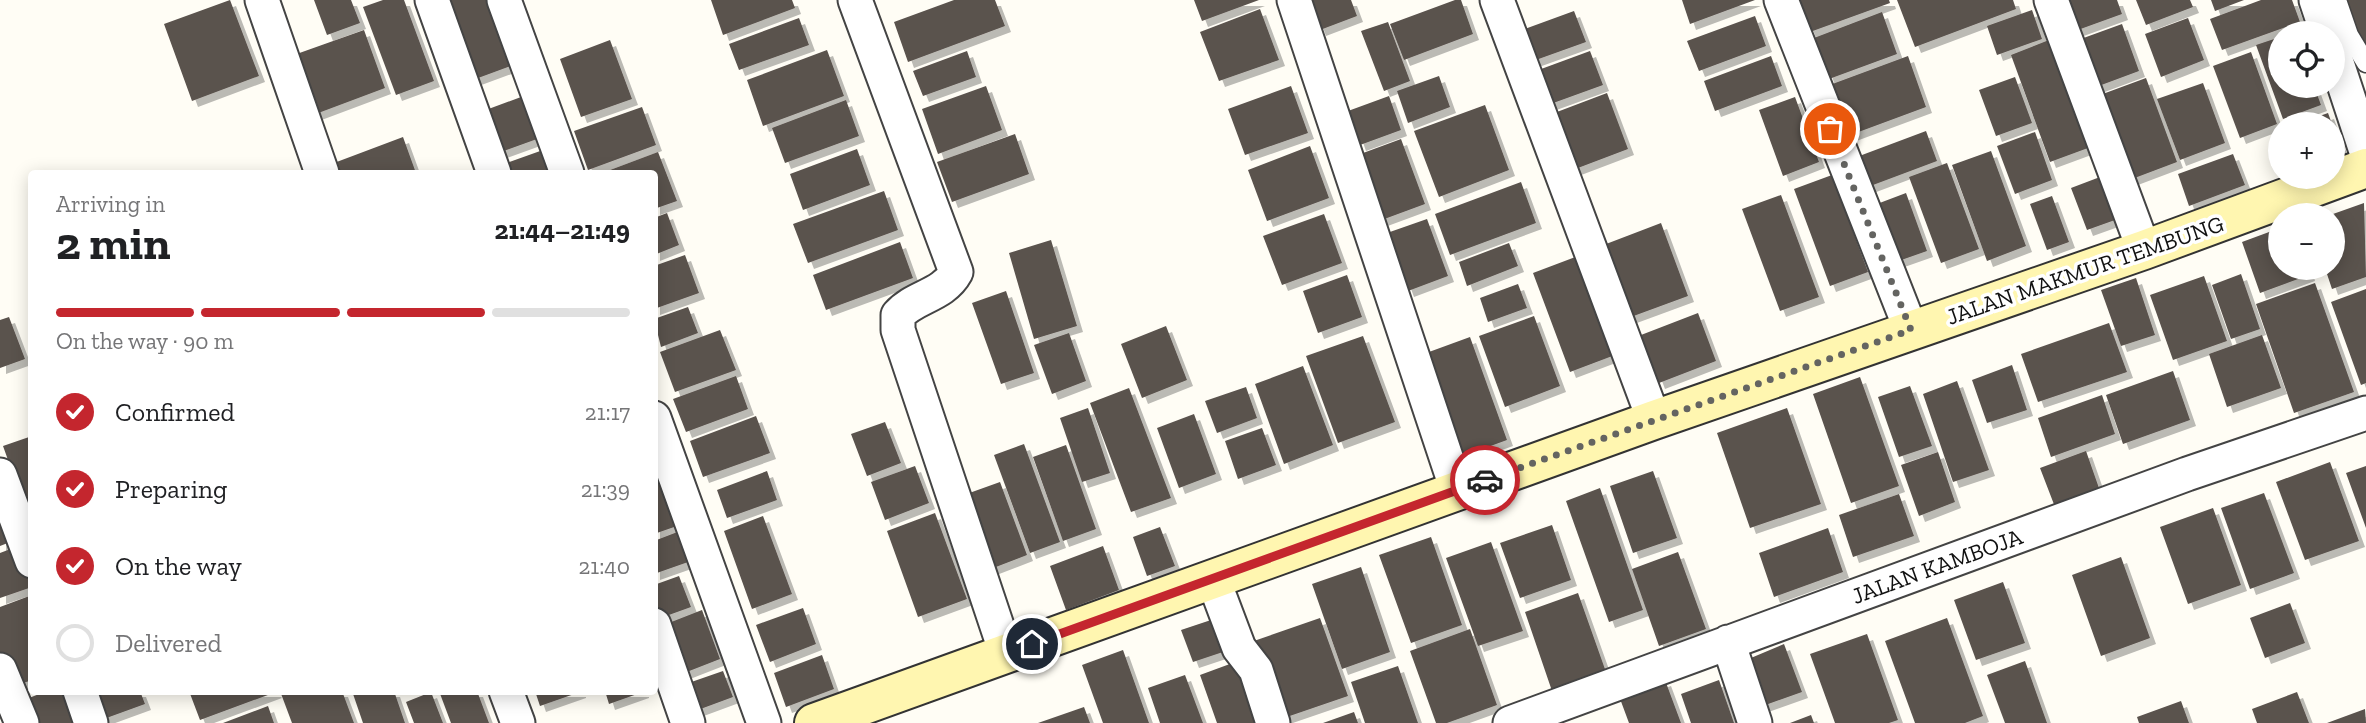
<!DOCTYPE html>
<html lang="en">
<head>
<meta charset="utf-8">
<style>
  :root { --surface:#fff; --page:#f2f2f2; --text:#202124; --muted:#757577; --line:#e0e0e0; --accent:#c4262e }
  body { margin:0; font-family:"Zilla Slab",serif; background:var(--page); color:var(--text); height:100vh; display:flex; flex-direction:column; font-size:26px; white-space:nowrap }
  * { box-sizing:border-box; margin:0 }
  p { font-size:23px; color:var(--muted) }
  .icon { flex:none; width:38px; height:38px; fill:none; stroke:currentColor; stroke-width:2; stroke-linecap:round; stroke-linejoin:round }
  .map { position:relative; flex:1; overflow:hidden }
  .side { position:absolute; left:28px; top:170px; width:630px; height:525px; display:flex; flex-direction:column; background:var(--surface); border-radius:7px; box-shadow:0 4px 18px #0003 }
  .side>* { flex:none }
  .controls { position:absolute; left:2268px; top:21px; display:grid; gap:14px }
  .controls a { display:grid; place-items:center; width:77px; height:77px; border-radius:50%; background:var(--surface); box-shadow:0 4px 18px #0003; font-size:35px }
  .pin { position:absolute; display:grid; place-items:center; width:60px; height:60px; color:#fff; margin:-30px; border:4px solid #fff; border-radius:50%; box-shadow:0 2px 7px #0007 }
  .courier { position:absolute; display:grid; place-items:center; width:70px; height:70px; margin:-35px; border:5px solid #c4262e; border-radius:50%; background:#fff; color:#222; box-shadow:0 2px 9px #0007 }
  .headline em { font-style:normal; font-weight:700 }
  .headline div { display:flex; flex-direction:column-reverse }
  .headline { display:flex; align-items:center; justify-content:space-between; height:119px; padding:0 28px }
  h1 { font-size:46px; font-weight:700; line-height:52px }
  .bar { display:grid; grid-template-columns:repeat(4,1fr); gap:10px 7px; align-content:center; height:84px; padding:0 28px }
  .bar i { height:9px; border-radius:5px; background:var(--line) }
  .bar .on { background:var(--accent) }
  .bar p { grid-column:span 4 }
  ol { padding:0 28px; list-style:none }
  li { display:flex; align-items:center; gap:21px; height:77px }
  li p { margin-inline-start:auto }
  li .icon { padding:7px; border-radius:50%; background:var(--accent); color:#fff; stroke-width:4 }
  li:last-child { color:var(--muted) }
  li i { width:38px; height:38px; border:4px solid var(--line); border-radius:50% }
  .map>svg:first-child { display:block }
</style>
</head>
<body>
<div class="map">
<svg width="2366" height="723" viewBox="0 0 2366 723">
  <defs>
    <filter id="shadow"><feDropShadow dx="6" dy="6" stdDeviation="0" flood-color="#0004"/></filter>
  </defs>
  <rect width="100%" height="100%" fill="#fffdf5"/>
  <!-- building -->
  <path fill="#5a524d" filter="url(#shadow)" d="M230,0l29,76 -67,25 -28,-77z
    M314,0h37l9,23 -33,12z
    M383,0h21l30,81 -38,14 -33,-88z
    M440,0h47l24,66 -41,15z
    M711,0h81l3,8 -72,27z
    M954,0h41l10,26 -97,36 -14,-40z
    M1194,0h65l-57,21z
    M1309,0h42l6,16 -37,14z
    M1455,0h6l12,34 -69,26 -14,-36z
    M1682,0h73l-65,24z
    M1798,0h91l1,3 -80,29z
    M1897,0h116l3,9 -101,38z
    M2064,0h53l5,14 -47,17z
    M2136,0h54l3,7 -47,18z
    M2211,0h33l-29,11z
    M2261,0h31l8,22 -78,28 -12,-31z
    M2344,0h22v56z
    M1260,9l19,51 -60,21 -19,-49z
    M2032,10l10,29 -45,16 -10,-29z
    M1574,11l12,31 -53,19 -11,-31z
    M1882,12l15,42 -68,25 -15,-41z
    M1755,16l11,30 -67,25 -12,-30z
    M799,18l10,27 -70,25 -10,-26z
    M2188,18l16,42 -43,17 -16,-43z
    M1388,22l22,59 -26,10 -23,-60z
    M2122,24l17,47 -43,16 -18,-47z
    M364,30l21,58 -72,27 -22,-59z
    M2280,37v49h34l7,19 -38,14 -27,-74z
    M610,40l22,59 -51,18 -21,-58z
    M2049,40l39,108 -38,14 -39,-107z
    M827,50l17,46 -81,30 -16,-46z
    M967,51l9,26 -53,19 -10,-25z
    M1590,51l13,34 -58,21 -12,-34z
    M2251,52l26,72 -37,14 -27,-72z
    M1771,56l11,30 -67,25 -11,-30z
    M1908,56l18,51 -81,30 -18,-51z
    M1439,76l11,31 -42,16 -11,-32z
    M2015,77l17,46 -36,13 -17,-46z
    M2146,78l31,84 -45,17 -32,-84z
    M2203,83l22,60 -45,17 -23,-61z
    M986,86l16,44 -64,24 -16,-45z
    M1291,86l17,47 -63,22 -17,-46z
    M1607,93l21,56 -58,22 -21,-56z
    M1389,96l12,34 -41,15 -12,-34z
    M521,97l16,42 -47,17 -15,-42z
    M1795,97l24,65 -36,14 -24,-66z
    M846,100l13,36 -74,27 -13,-35z
    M1485,105l24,65 -70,27 -25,-66z
    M642,107l14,38 -68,25 -14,-39z
    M2328,113l4,11h-35z
    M2333,127l8,21 -8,3z
    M1926,131l11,30 -72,27 -11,-30z
    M2035,132l17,48 -37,14 -18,-48z
    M1015,134l14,40 -77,28 -15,-40z
    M403,137l13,36h-87l-3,-7z
    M1401,139l24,65 -46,17 -24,-65z
    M1310,146l19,52 -62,23 -19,-51z
    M857,149l13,36 -67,25 -13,-36z
    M543,150l8,22 -50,1 -3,-7z
    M1991,151l35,95 -39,15 -35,-96z
    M658,152l19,49 -23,8v-36h-52z
    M2233,154l12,31 -56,21 -11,-32z
    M1947,163l32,86 -38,14 -32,-86z
    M1832,175l36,97 -38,14 -36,-97z
    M2100,177l15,43 -28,10 -16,-42z
    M1521,182l15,41 -86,32 -15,-41z
    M884,191l14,39 -90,33 -15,-39z
    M1906,193l21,58 -37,13 -21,-57z
    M1781,195l38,102 -39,14 -38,-102z
    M2052,196l17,46 -22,8 -17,-46z
    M2364,203l2,74 -34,12 -7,-21h8v-54z
    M667,213l12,32 -25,10v-37z
    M1324,214l18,49 -60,22 -19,-49z
    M1427,219l21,57 -40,15 -21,-58z
    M1661,223l27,73 -68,25 -27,-72z
    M2280,228v40h27l2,7 -49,18 -18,-51z
    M1051,240l26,86 -43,13 -25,-86z
    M900,242l13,36 -87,32 -13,-35z
    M1509,243l9,23 -51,20 -8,-24z
    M685,255l14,38 -45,16v-43z
    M1578,256l37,99 -45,17 -37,-99z
    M2241,274l19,55 -29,10 -19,-54z
    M1347,275l15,42 -44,16 -15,-42z
    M2204,276l23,65 -54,19 -23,-65z
    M2136,278l19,57 -34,11 -20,-56z
    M2315,283l39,109 -60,21 -38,-109z
    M1518,284l9,24 -39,14 -8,-24z
    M2366,289v94l-5,2 -30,-83z
    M1006,291l28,82 -33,11 -29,-81z
    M688,307l10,26 -37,14 -7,-28z
    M1698,313l18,48 -57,22 -18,-48z
    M1534,316l26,70 -55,21 -26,-71z
    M9,317l16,42 -25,9v-48z
    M2109,323l18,49 -89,30 -17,-48z
    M1166,326l21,54 -45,18 -21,-54z
    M720,330l16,40 -61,22 -15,-40z
    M1069,333l17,48 -34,13 -18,-49z
    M2262,335l19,53 -54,19 -18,-53z
    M1363,336l32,86 -57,21 -32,-87z
    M1470,337l37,103 -52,19 -37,-103z
    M2012,365l15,45 -40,13 -15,-43z
    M1303,366l30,79 -49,19 -29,-80z
    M2173,371l17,49 -67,24 -17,-49z
    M736,376l12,33 -62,23 -13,-33z
    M1860,377l39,109 -48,17 -38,-109z
    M1957,381l32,89 -36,12 -30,-88z
    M1910,386l22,60 -33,11 -21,-60z
    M1246,387l11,31 -40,15 -12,-32z
    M1129,388l42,110 -40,14 -41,-109z
    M2102,395l13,39 -64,23 -13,-39z
    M1088,408l22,65 -28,9 -22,-64z
    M1787,408l34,96 -71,24 -33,-95z
    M1194,414l22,60 -37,14 -22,-60z
    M756,416l14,37 -67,24 -13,-36z
    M885,422l16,41 -34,13 -16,-42z
    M1262,428l14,37 -38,14 -13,-38z
    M32,436v59l-10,4 -19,-53z
    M1024,444l36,98 -30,11 -36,-98z
    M1066,445l30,84 -33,12 -30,-84z
    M2086,451l14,40 -45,16 -15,-39z
    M1938,452l17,50 -36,14 -18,-51z
    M2330,462l29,79 -54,19 -29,-78z
    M654,466l23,60 -23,8z
    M915,466l14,37 -44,17 -14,-38z
    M2366,466v62l-20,-55z
    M767,471l10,29 -50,18 -10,-28z
    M1653,471l24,67 -44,15 -23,-67z
    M1000,482l27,73 -39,15 -27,-74z
    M1600,488l43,122 -34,12 -43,-121z
    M0,493l18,46 -18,7z
    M2264,493l30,80 -44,16 -29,-81z
    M1899,494l15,42 -61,21 -14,-42z
    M2213,508l28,77 -53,19 -28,-77z
    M935,513l32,86 -49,18 -31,-86z
    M763,516l29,78 -40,15 -28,-78z
    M1552,525l19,55 -51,18 -20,-55z
    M1160,527l15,39 -28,10 -14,-39z
    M1828,528l15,44 -69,25 -15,-44z
    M680,531l11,30 -37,13v-33z
    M1431,537l31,88 -51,18 -32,-88z
    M1491,542l32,89 -45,15 -32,-88z
    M21,545l11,30v12l-32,11v-45z
    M1103,546l16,44 -53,20 -16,-44z
    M1678,552l28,77 -47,17 -27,-77z
    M2121,557l29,81 -49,18 -29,-81z
    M1361,567l29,85 -48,17 -30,-85z
    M679,576l12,31 -36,13 -1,-35z
    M2003,582l22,61 -49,17 -22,-60z
    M1578,593l28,79 -54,19 -27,-79z
    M32,595v85l-23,8 -9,-24v-57z
    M2290,603l15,40 -40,15 -15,-40z
    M803,608l13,36 -46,18 -14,-37z
    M702,610l18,49 -41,16 -18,-49z
    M1320,618l28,78 -70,24 -27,-78z
    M1947,618l36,98 -18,7h-50l-30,-82z
    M1214,619l12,32 -33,11 -12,-32z
    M1470,629l27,76 -50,18h-11l-26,-72z
    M1867,634l31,86 -9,3h-54l-25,-69z
    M1784,644l18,48 -45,16 -18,-45z
    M1123,650l26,73h-46l-21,-58z
    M822,655l12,34 -48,18 -12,-34z
    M1238,661l22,62h-43l-17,-48z
    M2025,661l22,62h-42l-18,-48z
    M1398,666l20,57h-53l-14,-41z
    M723,671l10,26 -46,17 -10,-27z
    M1185,675l18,48h-43l-12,-35z
    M1665,680l16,43h-52l-10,-27z
    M1719,680l15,43h-43l-10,-29z
    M47,691h28l12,32h-64l-7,-20z
    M91,691h49l5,13 -44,16z
    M189,691h86l1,1 -76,28z
    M280,691h62l12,32h-62z
    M352,691h42l11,32h-42z
    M439,691h38l12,32h-38z
    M535,691h45v1l-40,14z
    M605,691h38v1l-34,12z
    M431,692l12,31h-29l-8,-21z
    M2297,692l12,31h-52l-5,-14z
    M2181,701l8,22h-50l-2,-6z
    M268,706l6,17h-51z
    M1084,707l6,16h-52z
    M2365,709l1,14h-39z
    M1354,712l4,11h-35z
    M1811,715l3,8h-24z"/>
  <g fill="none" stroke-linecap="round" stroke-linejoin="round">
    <defs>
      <path id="lane" d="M2337,0l12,35 17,28"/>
      <path id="street" d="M262,0l60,173
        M432,0l62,173
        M504,0l63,173
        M855,0l101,272c-13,24 -41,24 -58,43v15l108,323
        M1294,0l163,490
        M1497,0l157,420
        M1781,0l130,330
        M2051,0l93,250
        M2316,0l11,33
        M2333,51l33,100
        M654,418l110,305
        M0,475l32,86
        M1213,579l26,69 17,22 17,53
        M654,625l34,98
        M1728,642l27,81
        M0,670l22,53
        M80,691l11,32
        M506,691l12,32
        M1510,723l677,-249 179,-61"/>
      <path id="secondary" d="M814,723l840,-303 490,-170 222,-82"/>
    </defs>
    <!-- lane casing -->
    <use href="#lane" stroke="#444" stroke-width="21"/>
    <!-- street casing -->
    <use href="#street" stroke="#444" stroke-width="37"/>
    <!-- secondary casing -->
    <use href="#secondary" stroke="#333" stroke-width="42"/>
    <!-- lane -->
    <use href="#lane" stroke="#fff" stroke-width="18"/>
    <!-- street -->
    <use href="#street" stroke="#fff" stroke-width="33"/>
    <!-- secondary -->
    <use href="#secondary" stroke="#fff6b0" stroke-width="38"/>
  </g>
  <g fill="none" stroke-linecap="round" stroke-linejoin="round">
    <!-- done -->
    <path stroke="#646461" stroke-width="7" stroke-dasharray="0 12.6" d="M1485,480l426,-150 -81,-201"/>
    <!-- route -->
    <path stroke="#c4262e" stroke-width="9" d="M1032,644l453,-164"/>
  </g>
  <g text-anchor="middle" stroke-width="7" stroke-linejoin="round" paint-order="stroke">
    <!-- street labels -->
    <g font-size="23" fill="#111" stroke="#fff">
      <text transform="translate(2085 270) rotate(-19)" y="8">JALAN MAKMUR TEMBUNG</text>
      <text transform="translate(1937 566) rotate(-20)" y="8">JALAN KAMBOJA</text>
    </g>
  </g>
</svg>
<div class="controls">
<a><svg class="icon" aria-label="locate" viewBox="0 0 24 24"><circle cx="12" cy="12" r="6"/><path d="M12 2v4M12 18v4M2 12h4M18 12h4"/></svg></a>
<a>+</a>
<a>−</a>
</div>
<div class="pin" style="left:1830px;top:129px;background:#ea580c"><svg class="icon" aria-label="bag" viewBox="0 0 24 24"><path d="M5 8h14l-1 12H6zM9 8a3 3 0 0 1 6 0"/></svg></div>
<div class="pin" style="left:1032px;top:644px;background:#1f2937"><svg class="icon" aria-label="home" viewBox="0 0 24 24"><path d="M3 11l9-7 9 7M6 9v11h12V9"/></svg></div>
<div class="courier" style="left:1485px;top:480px"><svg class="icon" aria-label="car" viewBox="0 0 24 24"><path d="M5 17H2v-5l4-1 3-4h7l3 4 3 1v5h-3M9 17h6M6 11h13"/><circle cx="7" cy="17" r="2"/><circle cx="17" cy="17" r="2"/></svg></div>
<section class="side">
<div class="headline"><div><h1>2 min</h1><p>Arriving in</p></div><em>21:44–21:49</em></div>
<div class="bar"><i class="on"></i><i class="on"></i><i class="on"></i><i></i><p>On the way · 90 m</p></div>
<ol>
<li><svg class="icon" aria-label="check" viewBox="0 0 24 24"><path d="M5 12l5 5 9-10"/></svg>Confirmed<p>21:17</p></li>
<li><svg class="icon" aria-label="check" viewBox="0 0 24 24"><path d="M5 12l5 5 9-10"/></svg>Preparing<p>21:39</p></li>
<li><svg class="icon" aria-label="check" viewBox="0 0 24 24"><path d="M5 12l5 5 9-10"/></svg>On the way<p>21:40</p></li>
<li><i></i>Delivered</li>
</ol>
</section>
</div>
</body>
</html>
